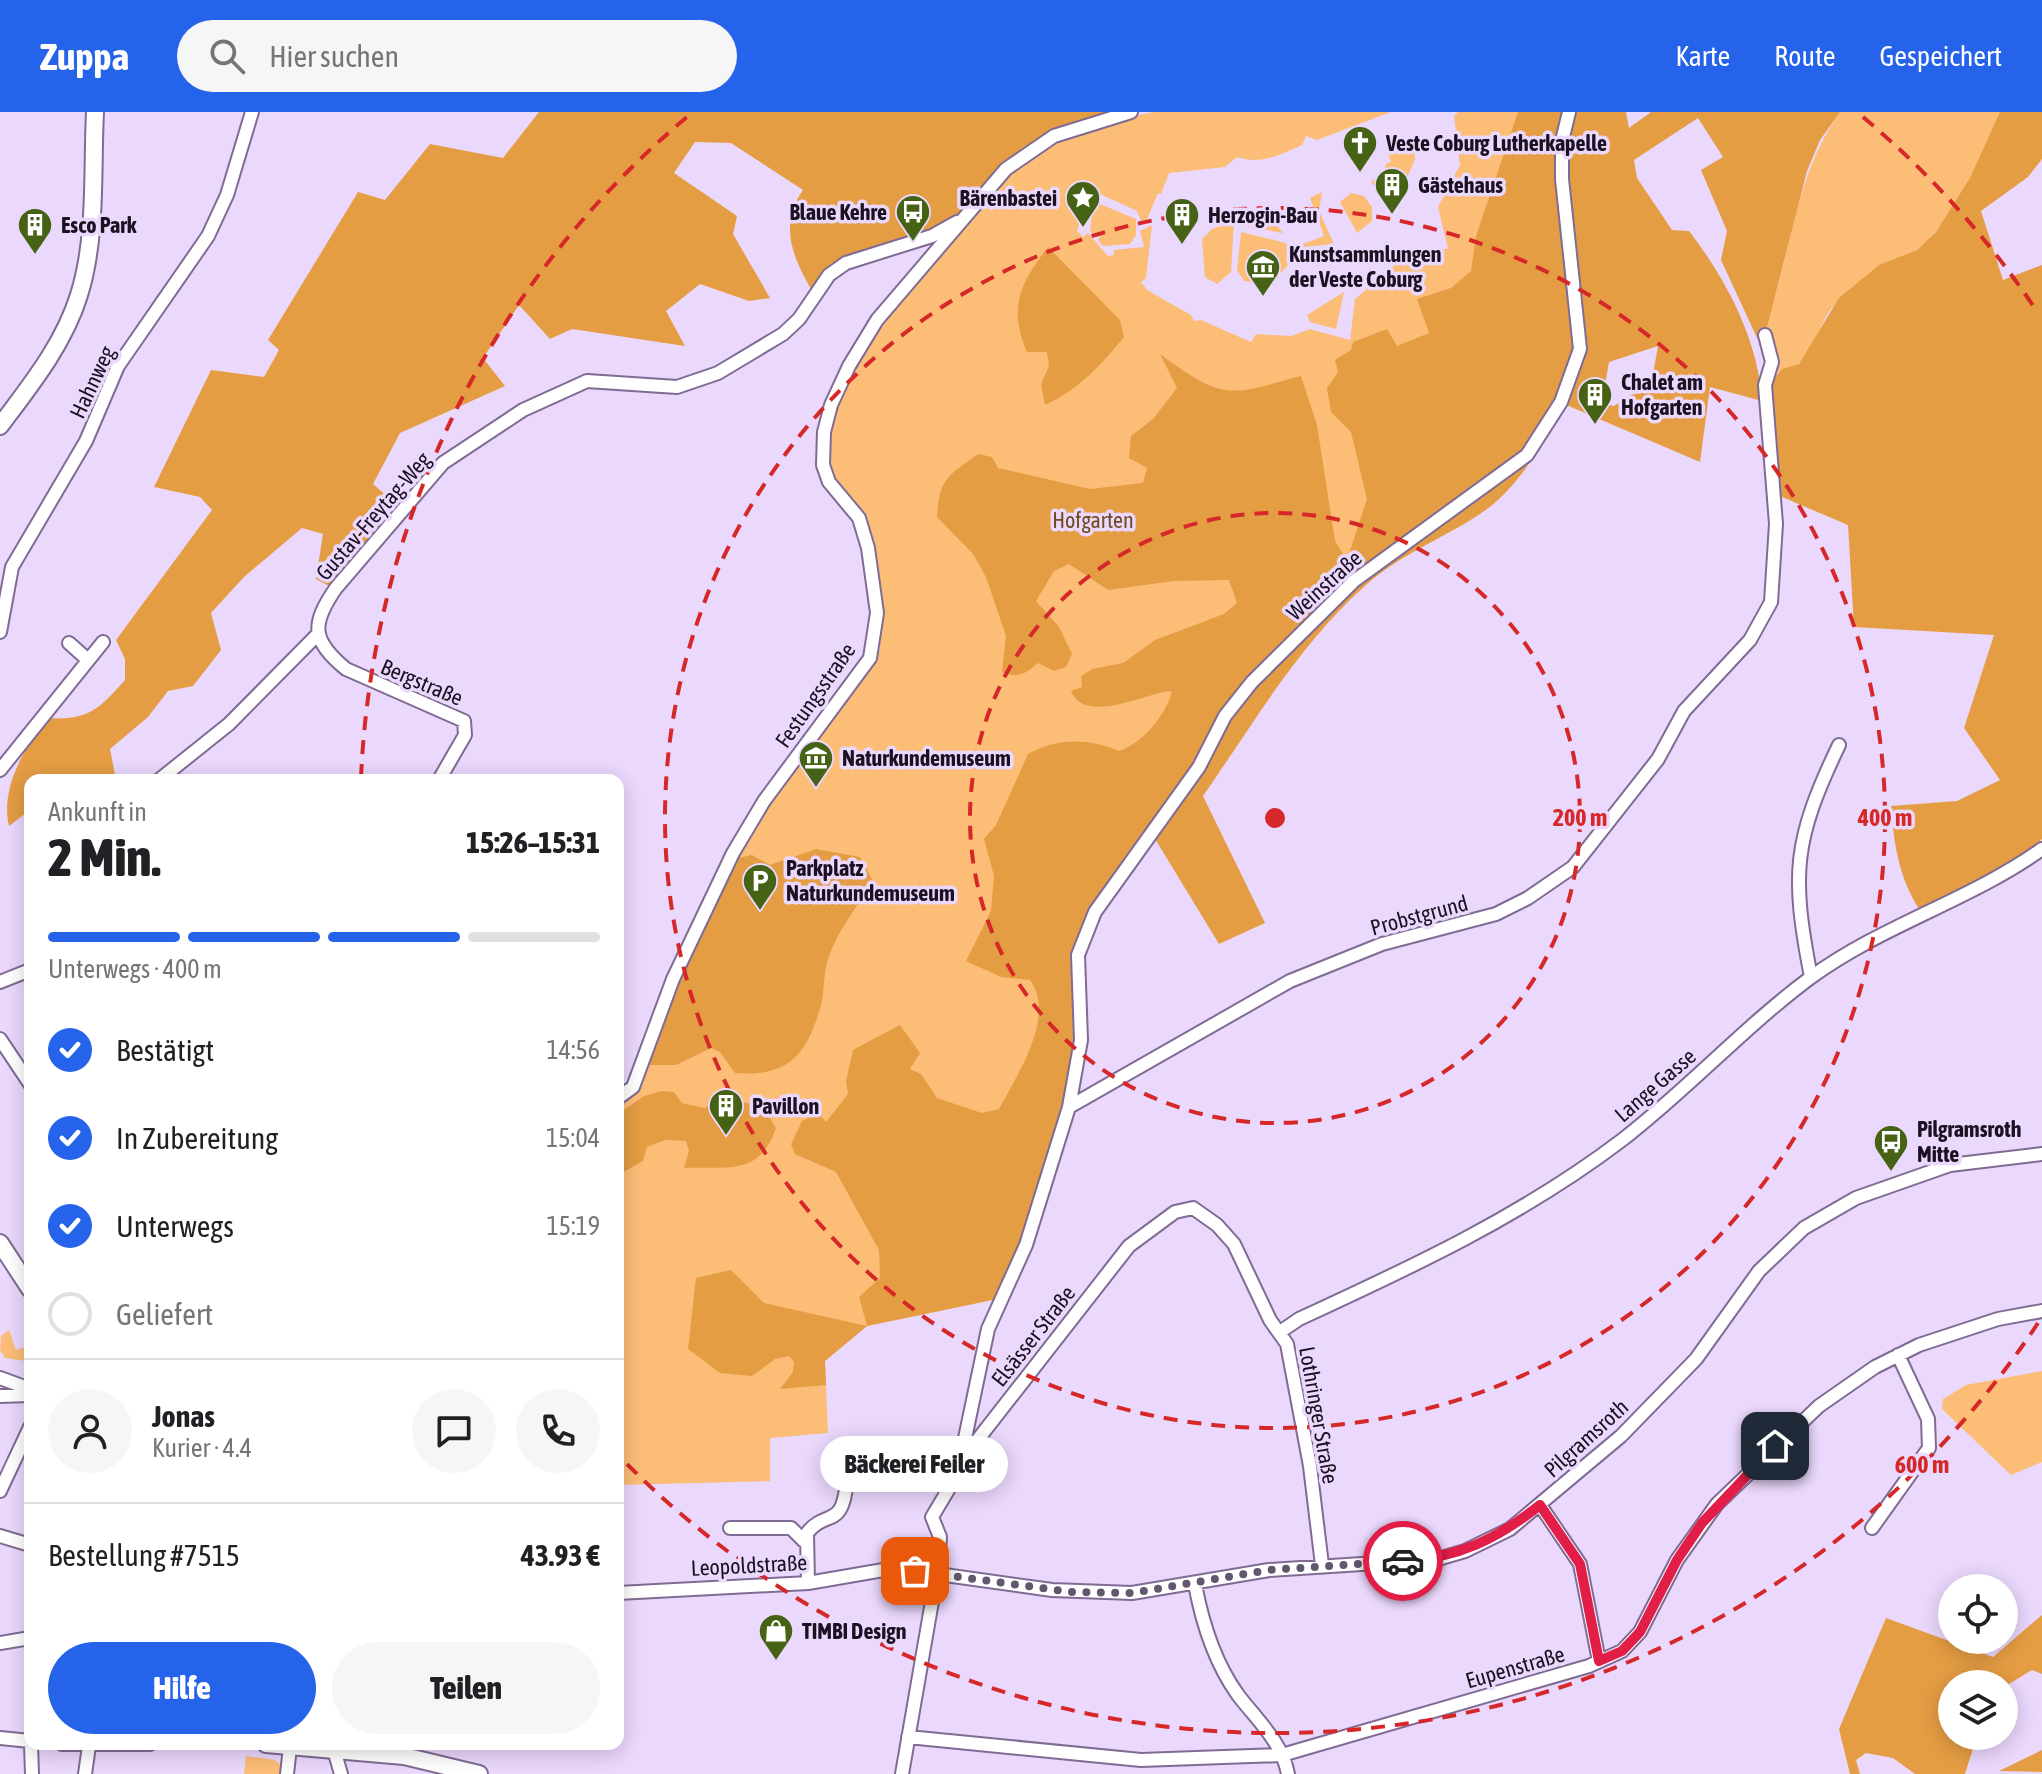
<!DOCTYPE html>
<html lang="de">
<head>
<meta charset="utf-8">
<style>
  :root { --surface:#fff; --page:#f6f6f6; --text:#202124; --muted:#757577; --line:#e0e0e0; --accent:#2563eb }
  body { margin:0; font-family:"Asap Condensed",sans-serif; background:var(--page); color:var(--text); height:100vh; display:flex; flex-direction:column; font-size:30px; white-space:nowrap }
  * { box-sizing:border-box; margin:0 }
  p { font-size:26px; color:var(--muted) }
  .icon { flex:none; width:44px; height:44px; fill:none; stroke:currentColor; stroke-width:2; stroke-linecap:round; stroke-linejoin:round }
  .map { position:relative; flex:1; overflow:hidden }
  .details { position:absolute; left:24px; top:662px; width:600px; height:976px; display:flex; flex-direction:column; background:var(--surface); border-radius:16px; box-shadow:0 4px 20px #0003 }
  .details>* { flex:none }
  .fabs { position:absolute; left:1938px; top:1462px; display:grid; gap:16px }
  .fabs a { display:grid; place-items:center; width:80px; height:80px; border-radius:50%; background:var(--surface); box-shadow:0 4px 20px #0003; font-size:40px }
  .pin { position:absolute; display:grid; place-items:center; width:68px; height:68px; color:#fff; margin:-34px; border-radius:16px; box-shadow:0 4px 12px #0006 }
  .courier { position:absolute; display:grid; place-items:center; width:80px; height:80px; margin:-40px; border:6px solid #e11d48; border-radius:50%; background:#fff; color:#222; box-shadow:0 2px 10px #0007 }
  .bubble { position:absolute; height:56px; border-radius:28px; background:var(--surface); box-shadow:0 4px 20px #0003; font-size:26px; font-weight:800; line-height:56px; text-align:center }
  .summary em { font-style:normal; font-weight:800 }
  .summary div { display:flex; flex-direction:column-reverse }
  .summary { display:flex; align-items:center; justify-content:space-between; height:136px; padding:0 24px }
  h1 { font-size:52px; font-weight:800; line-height:60px }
  .bar { display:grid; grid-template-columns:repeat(4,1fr); gap:12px 8px; align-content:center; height:96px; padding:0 24px }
  .bar i { height:10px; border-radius:6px; background:var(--line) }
  .bar .active { background:var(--accent) }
  .bar p { grid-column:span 4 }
  .line { display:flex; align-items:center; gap:20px; padding:0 24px; border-top:2px solid var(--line) }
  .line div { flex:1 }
  .round { display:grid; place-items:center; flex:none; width:84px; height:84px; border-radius:42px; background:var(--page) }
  ol { padding:0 24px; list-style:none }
  li { display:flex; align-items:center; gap:24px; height:88px }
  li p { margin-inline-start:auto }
  li .icon { padding:8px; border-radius:50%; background:var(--accent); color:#fff; stroke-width:4 }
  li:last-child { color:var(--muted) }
  li i { width:44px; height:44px; border:4px solid var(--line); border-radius:50% }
  .button { display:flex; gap:16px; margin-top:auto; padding:16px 24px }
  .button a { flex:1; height:92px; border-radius:48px; background:var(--accent); color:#fff; font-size:32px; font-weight:800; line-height:92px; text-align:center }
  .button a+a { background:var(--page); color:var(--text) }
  header { display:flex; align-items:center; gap:48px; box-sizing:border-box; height:112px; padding:0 40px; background:var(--accent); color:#fff }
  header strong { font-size:38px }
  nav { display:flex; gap:44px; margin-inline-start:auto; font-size:28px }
  .search { width:560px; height:72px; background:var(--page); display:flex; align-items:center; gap:20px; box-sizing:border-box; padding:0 28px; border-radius:44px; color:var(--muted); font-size:30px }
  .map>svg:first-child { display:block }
</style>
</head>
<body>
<header>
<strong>Zuppa</strong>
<div class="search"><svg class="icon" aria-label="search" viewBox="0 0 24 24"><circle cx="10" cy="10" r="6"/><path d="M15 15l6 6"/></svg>Hier suchen</div>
<nav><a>Karte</a><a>Route</a><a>Gespeichert</a></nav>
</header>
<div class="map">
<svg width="2042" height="1662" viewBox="0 0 2042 1662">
  <rect width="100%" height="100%" fill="#ebd8fd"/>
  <!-- green -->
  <path fill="#fcbd77" d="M1153,0h238l-74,28 -11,-4 -4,9c-22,10 -41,20 -65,12l-12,10 -56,6 -8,21 -3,-1 -12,29 -5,-1 -4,-10 -37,-17 -6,1 -9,29 -5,-1 -3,8 6,6 5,-4 20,23 6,-1v-5l30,-3 -4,-16 12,-6 -6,53 -5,4 6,8 44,25 3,6 7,-1 50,22 5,-8 35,2 19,-7 40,11 5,-41 57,-49 36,-1 -10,-42 22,-42 -6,-49 4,-4h108l-213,466 -259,331 -65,303 -32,87 -130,27 -42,35 3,72 -58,5v43l-152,4v-381l24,-20 35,-103 39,-87 39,-72 109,-145 16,-28 1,-41 -13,-82c-9,-22 -35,-35 -41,-59 -18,-72 84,-179 127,-228 27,-32 53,-69 89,-92 31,-20 75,-27 110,-35z
    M1840,0h160c-16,43 -45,107 -81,136 -27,21 -62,34 -86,59 -14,14 -16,45 -35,57 -7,5 -15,3 -22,10v-27l-11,-12 3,-17c24,-71 28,-144 72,-206z
    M1403,30l10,2 2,15 -13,31 -4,-1 -10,15 -17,-22 13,-9 2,-9 5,-2 -4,-12z
    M1322,80l-3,19 15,33 -30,3 -1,-3 21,-8 -14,-38z
    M1351,81l13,3 8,11v14l-15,12 -17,-31z
    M1100,92l36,15v16l-6,9 -27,2 -5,-6 2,-4 -5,1 -5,-6 3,-25z
    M1261,105l14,6 8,10 -44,-8 1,-5z
    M1234,109l-3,51 -14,12 -12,-7 -3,-38 10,-10z
    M1241,120l45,11 7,7c-3,24 -27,36 -49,31l-7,-11z
    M1344,180l-8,37 -26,-7 -3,-7z
    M9,1218l7,20 10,-3v14l-21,-3 -5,-8 1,-14z
    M2042,1259v91l-31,13 -69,-66 1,-10 23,-14z
    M246,1644l29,4 8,7 -1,7h-38z"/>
  <!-- forest -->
  <path fill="#e59d44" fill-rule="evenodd" d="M539,0h575l-63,21 -27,15 -26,23 -46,52 -118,41 -23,25c-19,-33 -32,-65 -8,-99l-72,-47 -36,-1 -21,31 63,43 -4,18 37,64 -21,3 -49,-17 -34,27 19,35 -113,-17 -22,10 -31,-34 -36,53 22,28 -105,47 -27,51 23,20 -67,82 -13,-7 7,-45 -21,-6 -58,49 -33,36 10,37 -28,36 -25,5 -20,26 -38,32 6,31h-86v30l-21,16c-9,-37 15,-78 38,-108 41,3 52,-9 78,-38v-21l-9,-19 96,-130 -12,-13 -46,-10 57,-117 53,7 15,-27 -11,-10 90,-148 27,8 45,-56 73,14z
    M1518,0h108l3,16 22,-16h189l-20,28 -13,31 -42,164 -7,5 -37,-80 6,-29 -26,-61 22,-13 -25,-39 -64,42 3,18 35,52 17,1c37,48 69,108 73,170l-52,-14 -10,75 -136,-58c-21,40 -46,85 -84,110 -38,25 -79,40 -114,71 -67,59 -112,138 -163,211l62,127 -46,21 -70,-115 -68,106 -3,88 -9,62 -52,165 -20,49 -130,27 -42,35 1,24 -46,4 13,-17 1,-10 -5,-6 -14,3 -23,17 -32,-3 -32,-24 8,-71 35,-8 33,33 103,23 -8,-29 21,-19 -1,-28 -43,-78 -41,-18 -4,-10 11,-23 16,-8 8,9 22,-28 -2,-13 7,-31 47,-25 20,28 -10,16 11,5 16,24 45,15 17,-4c17,-33 58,-92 31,-129l-29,-3 -35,-16 25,-50 3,-35 -10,-37 12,-14 32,-71c29,-16 60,-16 91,-3 24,-8 47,-36 53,-60 -25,1 -87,35 -101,0l11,-4 -1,-11 11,-7 31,-6 32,-23 69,-26 13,-11 -8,-23 -55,1 -66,9 -39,-26 -15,7 -18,30 23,26 13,27 -6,13 -12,4 -16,-8c-12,11 -21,16 -36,9l4,-36 -20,-59 -13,-23 -36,-37c2,-39 11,-41 41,-63l14,3 6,11 92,21 53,-6 4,-15 -18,-10 2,-22 22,-17 24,-31 -17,-34c64,47 67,42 141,22l16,49 18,116 12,19 20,-61 -16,-67 -20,-20 -4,-24 11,-16 -3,-12 16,-10 2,-8 34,-13 10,17 32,-13 -12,-34 34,-11 20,-17 5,-35zM1658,234l-8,45 -20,4 -16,11 -12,-3 7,-41z
    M2000,0h42v47l-14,18 -47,34 22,69 39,-15v574l-24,22 -97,51c-22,-33 -27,-67 -30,-106l66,-5 43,-21 -36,-52 30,-93 -140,-8 -6,-102 -73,-31 -8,-108 15,-17 17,-5 40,-66 40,-33 38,-15 19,-18 34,-54z
    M1048,135l72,73 4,17c-23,28 -46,53 -79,68l-4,-21 8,-18 -2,-14h-20c-19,-44 -7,-69 21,-105z
    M816,737l44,8 13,24c-14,23 -35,49 -44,75 -6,15 -4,33 -8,49 -14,50 -32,72 -86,68l-15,-21 -9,-4 -35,17h-27l28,-84 57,-122 18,-4 18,10z
    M662,979l12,1 8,11 23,5 13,-9 43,6 15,23c-17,49 -47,38 -92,40l5,-17 -3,-10 -21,-1 -18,7 -4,14 -25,14v-61l26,-18z
    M2042,1503v59l-10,-4 -28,17 -52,-3v52h25l-12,38h-50l-22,-16 -27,-5 -10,7 4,14h-10l-11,-45 47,-111 107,39z
    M2042,1638v22l-43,-1z"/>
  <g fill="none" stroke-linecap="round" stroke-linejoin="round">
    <defs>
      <path id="street" d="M0,520l12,-65 74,-126 32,-75 90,-130 19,-41 25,-83
        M69,531l19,17
        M0,658l103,-128
        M159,668l70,-56 89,-90
        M439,668l26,-45 -1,-14 -118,-52c-35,-29 -35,-45 -10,-81l107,-125 80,-53 64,-29 90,6 41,-14 65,-39 16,-15 30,-44 17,-12 86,-27 25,-14
        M1811,865c-20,-103 -18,-136 28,-232
        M0,870l30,-12
        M0,927l30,45
        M618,986l15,-11 40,-108 60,-126 31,-52 106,-143 7,-45 -9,-65 -9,-30 -30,-36 -6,-17 1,-33 7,-27 18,-39 28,-46 129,-151 48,-33 77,-24
        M1069,995l221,-126 92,-37 114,-30 32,-16 45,-31 85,-108 26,-48 66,-71 21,-38 5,-78 -11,-139 7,-23 -7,-27
        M1280,1220l19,-13c113,-52 223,-103 323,-179 65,-50 121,-112 188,-162 72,-53 159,-77 232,-129
        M0,1266l30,11
        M0,1284l30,-1
        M964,1348v-17l24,-114 38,-84 43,-138 12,-67 -3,-85 17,-43 104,-145 26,-51 27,-34 102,-101 173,-126 34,-53 19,-53 -18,-170v-38l7,-29
        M0,1379l30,-64
        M1540,1393l40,59 19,97
        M730,1416h61l13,13
        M1872,1416l57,-80 -1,-29 -30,-64
        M0,1424l30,9
        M808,1471l-1,-50c20,-25 35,-2 40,-52
        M1195,1472c7,38 20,79 43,111 19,25 44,47 50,79
        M618,1481l190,-10 87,-15 157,22 80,3 137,-23 169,-11 27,-8 45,-22 111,-93 75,-77 63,-88 45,-43 52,-30 94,-33 92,-11
        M0,1531l30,-5
        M908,1625l233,23 141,-5 307,-89 33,-15 18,-19 37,-72 40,-56 102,-98 56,-39 44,-22 79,-26 44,-8
        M0,1626l30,3
        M31,1632l1,30
        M62,1632h88
        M334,1638l7,24
        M85,1662l4,-28
        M287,1662l3,-27
        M902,1662l36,-207 2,-30 -8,-20 47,-79 150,-192 46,-34 18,-4 24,17 17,19 36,76 17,24 23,122 12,99"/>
      <path id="secondary" d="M0,314c30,-40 64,-82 79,-131 18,-57 13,-124 16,-183
        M0,1131l30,46
        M266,1632l138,12 75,18"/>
    </defs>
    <!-- street casing -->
    <use href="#street" stroke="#806b94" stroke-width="16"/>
    <!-- secondary casing -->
    <use href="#secondary" stroke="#806b94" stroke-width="20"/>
    <!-- street -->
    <use href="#street" stroke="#fff" stroke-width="12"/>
    <!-- secondary -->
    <use href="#secondary" stroke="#fff" stroke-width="16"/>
  </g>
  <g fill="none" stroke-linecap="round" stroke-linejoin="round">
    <!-- done -->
    <path stroke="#63576e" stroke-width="8" stroke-dasharray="0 14.4" d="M915,1459l156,21 61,1 137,-23 134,-9"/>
    <!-- route -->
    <path stroke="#e11d48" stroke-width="10" d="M1403,1449c55,-3 94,-22 137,-56l40,59 19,97 23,-10 18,-19 37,-72 25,-37 73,-77"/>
  </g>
  <!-- distance rings -->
  <g fill="none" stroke="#d62828" stroke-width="4" stroke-dasharray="14 10">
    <circle cx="1275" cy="706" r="305"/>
    <circle cx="1275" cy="706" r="610"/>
    <path d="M2038 1211A915 915 0 0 1 622 1347M361 666A915 915 0 0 1 687 5M1863 5A915 915 0 0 1 2038 201"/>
  </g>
  <!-- icons -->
  <defs>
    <symbol id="church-pin" viewBox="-11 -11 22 30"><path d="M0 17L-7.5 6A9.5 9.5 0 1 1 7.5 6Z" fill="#456215" stroke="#ebd8fd"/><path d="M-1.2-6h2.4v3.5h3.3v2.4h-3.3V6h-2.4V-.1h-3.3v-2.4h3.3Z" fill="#fff"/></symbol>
    <symbol id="building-pin" viewBox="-11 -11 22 30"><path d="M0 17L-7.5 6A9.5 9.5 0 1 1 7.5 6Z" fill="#456215" stroke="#ebd8fd"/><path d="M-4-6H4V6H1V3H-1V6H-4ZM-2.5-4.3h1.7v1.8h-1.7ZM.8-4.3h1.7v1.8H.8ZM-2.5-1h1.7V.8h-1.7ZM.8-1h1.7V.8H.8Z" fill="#fff"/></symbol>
    <symbol id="sight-pin" viewBox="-11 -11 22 30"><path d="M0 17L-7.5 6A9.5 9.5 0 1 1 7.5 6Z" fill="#456215" stroke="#ebd8fd"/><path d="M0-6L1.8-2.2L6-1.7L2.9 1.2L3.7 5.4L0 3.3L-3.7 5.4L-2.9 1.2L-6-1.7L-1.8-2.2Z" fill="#fff"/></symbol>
    <symbol id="bus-pin" viewBox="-11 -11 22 30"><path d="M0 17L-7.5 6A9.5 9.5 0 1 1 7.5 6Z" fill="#456215" stroke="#ebd8fd"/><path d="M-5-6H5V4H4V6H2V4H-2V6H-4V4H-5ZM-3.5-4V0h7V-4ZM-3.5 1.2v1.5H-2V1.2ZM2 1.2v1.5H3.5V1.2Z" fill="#fff"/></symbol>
    <symbol id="museum-pin" viewBox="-11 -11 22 30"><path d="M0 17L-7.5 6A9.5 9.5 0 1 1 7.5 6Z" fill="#456215" stroke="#ebd8fd"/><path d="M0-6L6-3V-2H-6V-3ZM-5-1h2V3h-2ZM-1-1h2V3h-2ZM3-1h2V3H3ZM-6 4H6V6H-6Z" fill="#fff"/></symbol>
    <symbol id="parking-pin" viewBox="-11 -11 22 30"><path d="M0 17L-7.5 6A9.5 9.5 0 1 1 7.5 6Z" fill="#456215" stroke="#ebd8fd"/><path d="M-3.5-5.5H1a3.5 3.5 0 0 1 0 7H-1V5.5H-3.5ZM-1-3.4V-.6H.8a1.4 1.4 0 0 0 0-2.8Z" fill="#fff"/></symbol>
    <symbol id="shop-pin" viewBox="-11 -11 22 30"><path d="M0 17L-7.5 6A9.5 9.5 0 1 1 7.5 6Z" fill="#456215" stroke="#ebd8fd"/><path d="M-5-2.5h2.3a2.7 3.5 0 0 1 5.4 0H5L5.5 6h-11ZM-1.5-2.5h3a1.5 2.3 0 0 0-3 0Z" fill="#fff"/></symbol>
  </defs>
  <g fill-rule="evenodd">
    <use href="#church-pin" x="1340" y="11" width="40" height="54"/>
    <use href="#building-pin" x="1372" y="53" width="40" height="54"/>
    <use href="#sight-pin" x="1063" y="66" width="40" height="54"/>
    <use href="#bus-pin" x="893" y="80" width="40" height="54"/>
    <use href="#building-pin" x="1162" y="83" width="40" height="54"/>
    <use href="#building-pin" x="15" y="93" width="40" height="54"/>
    <use href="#museum-pin" x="1243" y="135" width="40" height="54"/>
    <use href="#building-pin" x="1575" y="263" width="40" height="54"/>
    <use href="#museum-pin" x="796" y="626" width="40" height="54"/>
    <use href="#parking-pin" x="740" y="749" width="40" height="54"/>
    <use href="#building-pin" x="706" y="974" width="40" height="54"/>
    <use href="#bus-pin" x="1871" y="1010" width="40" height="54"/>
    <use href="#shop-pin" x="756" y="1499" width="40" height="54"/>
  </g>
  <g text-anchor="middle" stroke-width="7" stroke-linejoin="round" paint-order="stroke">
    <!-- poi labels -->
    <g font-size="22" font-weight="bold" fill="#1a1121" stroke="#ebd8fd" text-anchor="start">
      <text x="1386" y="39">Veste Coburg Lutherkapelle</text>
      <text x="1418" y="81">Gästehaus</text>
      <text x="1057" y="94" text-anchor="end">Bärenbastei</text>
      <text x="887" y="108" text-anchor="end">Blaue Kehre</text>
      <text x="1208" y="111">Herzogin-Bau</text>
      <text x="61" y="121">Esco Park</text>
      <text x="1289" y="150">Kunstsammlungen<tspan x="1289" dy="25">der Veste Coburg</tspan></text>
      <text x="1621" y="278">Chalet am<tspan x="1621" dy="25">Hofgarten</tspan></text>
      <text x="842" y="654">Naturkundemuseum</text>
      <text x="786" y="764">Parkplatz<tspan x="786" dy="25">Naturkundemuseum</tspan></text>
      <text x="752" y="1002">Pavillon</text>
      <text x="1917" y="1025">Pilgramsroth<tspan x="1917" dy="25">Mitte</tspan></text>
      <text x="802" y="1527">TIMBI Design</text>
    </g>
    <!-- street labels -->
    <g font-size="22" fill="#1a1121" stroke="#ebd8fd">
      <text transform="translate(92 270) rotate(-65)" y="8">Hahnweg</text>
      <text transform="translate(373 404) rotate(-49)" y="8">Gustav-Freytag-Weg</text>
      <text transform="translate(1324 473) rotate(-42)" y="8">Weinstraße</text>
      <text transform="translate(422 570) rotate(23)" y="8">Bergstraße</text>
      <text transform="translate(815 583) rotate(-55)" y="8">Festungsstraße</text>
      <text transform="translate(1419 803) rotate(-15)" y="8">Probstgrund</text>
      <text transform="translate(1655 973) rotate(-41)" y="8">Lange Gasse</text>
      <text transform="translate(1033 1224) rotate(-52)" y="8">Elsässer Straße</text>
      <text transform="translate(1319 1303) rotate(80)" y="8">Lothringer Straße</text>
      <text transform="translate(1586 1326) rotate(-42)" y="8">Pilgramsroth</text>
      <text transform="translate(749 1453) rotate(-3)" y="8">Leopoldstraße</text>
      <text transform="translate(1515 1555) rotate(-16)" y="8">Eupenstraße</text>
    </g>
    <!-- park labels -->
    <g font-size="22" fill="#704b1d" stroke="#ebd8fd">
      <text x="1093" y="416">Hofgarten</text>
    </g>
  </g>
  <circle cx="1275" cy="706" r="12" fill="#d62828" stroke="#ebd8fd" stroke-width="4"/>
  <g font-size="24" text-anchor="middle" font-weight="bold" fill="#d62828" stroke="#ebd8fd" stroke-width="7" stroke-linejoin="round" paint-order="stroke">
    <text x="1580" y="714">200 m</text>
    <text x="1885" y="714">400 m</text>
    <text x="1922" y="1361">600 m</text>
  </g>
</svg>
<div class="fabs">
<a><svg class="icon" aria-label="locate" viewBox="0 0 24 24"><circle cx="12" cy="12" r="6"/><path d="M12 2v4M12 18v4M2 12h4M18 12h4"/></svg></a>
<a><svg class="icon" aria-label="layers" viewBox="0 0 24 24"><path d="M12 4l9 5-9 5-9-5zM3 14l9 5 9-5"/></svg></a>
</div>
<div class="pin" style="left:915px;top:1459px;background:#ea580c"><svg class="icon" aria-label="bag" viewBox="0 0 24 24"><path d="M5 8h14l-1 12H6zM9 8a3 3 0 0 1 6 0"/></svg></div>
<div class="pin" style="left:1775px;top:1334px;background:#1f2937"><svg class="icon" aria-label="home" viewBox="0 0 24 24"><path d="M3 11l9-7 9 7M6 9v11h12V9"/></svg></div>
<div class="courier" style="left:1403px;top:1449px"><svg class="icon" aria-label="car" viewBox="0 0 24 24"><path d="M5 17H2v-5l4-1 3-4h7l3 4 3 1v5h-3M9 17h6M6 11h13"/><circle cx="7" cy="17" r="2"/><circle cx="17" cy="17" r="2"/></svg></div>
<div class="bubble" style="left:820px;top:1324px;width:188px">Bäckerei Feiler</div>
<section class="details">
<div class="summary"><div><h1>2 Min.</h1><p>Ankunft in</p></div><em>15:26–15:31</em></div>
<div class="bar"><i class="active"></i><i class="active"></i><i class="active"></i><i></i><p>Unterwegs · 400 m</p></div>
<ol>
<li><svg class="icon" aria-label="check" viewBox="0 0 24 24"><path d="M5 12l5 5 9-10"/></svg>Bestätigt<p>14:56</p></li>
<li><svg class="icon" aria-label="check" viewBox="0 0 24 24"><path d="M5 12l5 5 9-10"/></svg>In Zubereitung<p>15:04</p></li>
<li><svg class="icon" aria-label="check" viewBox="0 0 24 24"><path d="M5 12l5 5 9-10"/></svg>Unterwegs<p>15:19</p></li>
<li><i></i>Geliefert</li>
</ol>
<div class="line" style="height:144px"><a class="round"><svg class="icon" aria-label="person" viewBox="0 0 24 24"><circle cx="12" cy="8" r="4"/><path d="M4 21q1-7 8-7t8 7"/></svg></a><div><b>Jonas</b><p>Kurier · 4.4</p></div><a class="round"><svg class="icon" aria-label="chat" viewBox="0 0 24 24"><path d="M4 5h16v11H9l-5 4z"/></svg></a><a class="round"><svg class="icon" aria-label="phone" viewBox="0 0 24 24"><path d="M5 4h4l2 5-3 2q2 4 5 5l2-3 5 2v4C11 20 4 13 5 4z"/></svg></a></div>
<div class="line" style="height:104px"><div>Bestellung #7515</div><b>43.93 €</b></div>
<div class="button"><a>Hilfe</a><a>Teilen</a></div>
</section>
</div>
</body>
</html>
